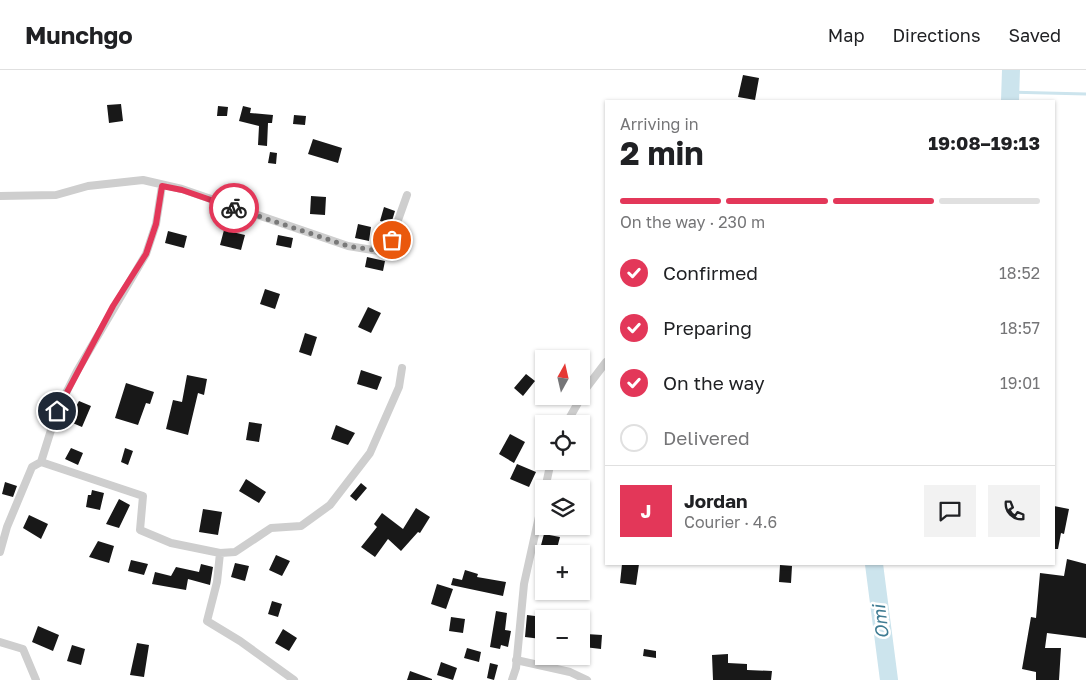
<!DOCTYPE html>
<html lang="en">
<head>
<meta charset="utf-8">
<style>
  :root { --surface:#fff; --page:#f2f2f2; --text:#202124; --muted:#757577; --line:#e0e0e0; --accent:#e33759 }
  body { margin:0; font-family:"Golos Text",sans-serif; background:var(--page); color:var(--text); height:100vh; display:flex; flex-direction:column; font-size:19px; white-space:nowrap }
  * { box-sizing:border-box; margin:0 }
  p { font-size:16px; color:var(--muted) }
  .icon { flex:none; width:28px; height:28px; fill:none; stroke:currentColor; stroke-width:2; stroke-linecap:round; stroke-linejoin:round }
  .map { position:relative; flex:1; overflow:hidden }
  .side { position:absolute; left:605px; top:30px; width:450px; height:465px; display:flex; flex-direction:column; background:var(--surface); border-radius:0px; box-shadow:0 1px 4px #0004 }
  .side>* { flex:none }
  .needle { width:32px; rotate:8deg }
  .buttons { position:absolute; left:535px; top:280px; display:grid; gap:10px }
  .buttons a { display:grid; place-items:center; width:55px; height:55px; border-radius:0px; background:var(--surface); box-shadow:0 1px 4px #0004; font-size:25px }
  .pin { position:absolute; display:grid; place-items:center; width:42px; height:42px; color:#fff; margin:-21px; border:2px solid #fff; border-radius:50%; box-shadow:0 1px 5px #0007 }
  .courier { position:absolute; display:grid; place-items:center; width:50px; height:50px; margin:-25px; border:4px solid #e33759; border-radius:50%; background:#fff; color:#222; box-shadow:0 1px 6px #0007 }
  .summary em { font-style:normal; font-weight:700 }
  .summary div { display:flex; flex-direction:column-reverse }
  .summary { display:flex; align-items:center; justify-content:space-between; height:85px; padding:0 15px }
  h1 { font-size:32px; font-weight:700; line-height:38px }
  .bar { display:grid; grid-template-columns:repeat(4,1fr); gap:8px 5px; align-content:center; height:60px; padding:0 15px }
  .bar i { height:6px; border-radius:4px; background:var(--line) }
  .bar .on { background:var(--accent) }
  .bar p { grid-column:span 4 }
  .line { display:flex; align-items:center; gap:12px; padding:0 15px; border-top:1px solid var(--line) }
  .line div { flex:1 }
  .round { display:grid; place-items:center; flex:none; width:52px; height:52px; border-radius:0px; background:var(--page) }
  ol { padding:0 15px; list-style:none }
  li { display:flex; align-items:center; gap:15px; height:55px }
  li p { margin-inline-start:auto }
  li .icon { padding:5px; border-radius:50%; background:var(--accent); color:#fff; stroke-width:4 }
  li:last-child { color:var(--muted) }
  li i { width:28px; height:28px; border:2px solid var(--line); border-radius:50% }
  header { display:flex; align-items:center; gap:30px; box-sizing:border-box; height:70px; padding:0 25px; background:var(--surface); border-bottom:1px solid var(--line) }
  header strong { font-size:24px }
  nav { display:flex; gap:28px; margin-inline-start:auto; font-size:18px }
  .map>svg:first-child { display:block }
</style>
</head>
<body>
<header>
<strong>Munchgo</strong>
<nav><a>Map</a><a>Directions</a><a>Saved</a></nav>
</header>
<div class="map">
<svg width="1086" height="610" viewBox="0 0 1086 610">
  <rect width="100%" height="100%" fill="#fff"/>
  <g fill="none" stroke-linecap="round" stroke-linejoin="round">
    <!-- stream -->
    <path stroke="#cce4ed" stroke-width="3" d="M1011,22l75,2"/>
    <!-- river -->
    <path stroke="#cce4ed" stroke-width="18" d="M1010,31l1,-31
      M874,494l15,116"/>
  </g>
  <!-- building -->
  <path fill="#181818" d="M743,5l16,3 -4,22 -17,-3z
    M121,34l2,17 -14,2 -2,-18z
    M218,36l10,1 -1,9h-10z
    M243,36l8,2 -1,5 23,2 -1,8h-4l-1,23 -9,-1 1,-19 -20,-5z
    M294,45l12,1 -1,9 -12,-1z
    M313,69l29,9 -4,15 -30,-9z
    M270,82l7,1 -1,11 -8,-1z
    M311,126l15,1 -1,18 -15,-1z
    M384,137l11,4 -4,13 -11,-3z
    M358,154l13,3 -2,14 -14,-3z
    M224,160l21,5 -4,15 -21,-5z
    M168,161l19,5 -3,12 -19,-5z
    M278,165l15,3 -2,10 -15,-3z
    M367,187l18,4 -2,10 -18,-4z
    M265,219l15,5 -5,15 -15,-5z
    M368,237l13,6 -10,20 -13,-6z
    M305,263l12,4 -6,19 -12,-4z
    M361,300l21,7 -5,13 -20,-6z
    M526,304l9,7 -12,15 -9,-8z
    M187,305l20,4 -3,16 -6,-2 -10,42 -22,-6 7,-29 9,2z
    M126,313l28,9 -4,12 -4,-1 -8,22 -23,-7z
    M79,331l12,5 -9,21 -14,-6z
    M249,352l13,2 -3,18 -13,-2z
    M336,355l19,8 -7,12 -17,-6z
    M510,364l15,8 -11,21 -15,-9z
    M71,378l12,5 -5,12 -13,-6z
    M125,378l8,3 -5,14 -7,-3z
    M517,394l19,8 -7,15 -19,-8z
    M246,409l20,13 -7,11 -20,-12z
    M5,412l12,4 -4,11 -11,-3z
    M361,413l6,5 -11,13 -6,-5z
    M92,420l12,3 -4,17 -14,-3 2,-12h3z
    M119,429l11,6 -11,23 -13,-4z
    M1054,436l15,3 -5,25 -3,-1 -3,16h-4z
    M416,438l14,9 -10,16 -2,-1 -17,19 -13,-12 -13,18 -14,-10 16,-20 -3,-3 8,-11 21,16z
    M203,439l19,3 -4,23 -19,-3z
    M29,445l19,9 -7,15 -18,-11z
    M544,464l16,3 -4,15 -16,-3z
    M98,471l16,5 -5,17 -20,-6z
    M276,485l14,6 -8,15 -13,-6z
    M1067,489l19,5v74l-39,-5 -2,15h16l-2,32h-23v-8l-14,-3 9,-52 5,1 4,-45 24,3z
    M131,490l17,4 -4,11 -16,-4z
    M235,493l14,3 -4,15 -14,-4z
    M201,494l12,3 -3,18 -22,-6 -2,11 -34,-6 3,-12 16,4 5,-9 23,5z
    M622,494h17l-3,21 -16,-2z
    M780,495l12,1 -1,17 -12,-1z
    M465,500l13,4 -1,3 29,5 -3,14 -52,-11 2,-7 9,2z
    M437,514l16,5 -7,20 -15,-5z
    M272,531l10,3 -4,13 -10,-3z
    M496,541l11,2 -2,17 6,1 -3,16 -7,-2 -1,4 -10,-2z
    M527,545l16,2 -2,22 -16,-2z
    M451,547l14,2 -2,14 -14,-2z
    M38,556l21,9 -6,16 -21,-9z
    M283,559l14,9 -8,13 -14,-8z
    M586,564l16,1 -1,14 -17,-2z
    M137,573l12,2 -5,32 -14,-2z
    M72,575l13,4 -4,16 -14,-4z
    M467,578l14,4 -2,10 -15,-4z
    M644,579l12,2v7l-13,-2z
    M728,584v9l19,1v6l25,1 -1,9h-58l-1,-25z
    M441,592l16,6 -4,12 -16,-5z
    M490,593l8,2 -4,15 -7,-2z
    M410,601l22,8v1h-25z"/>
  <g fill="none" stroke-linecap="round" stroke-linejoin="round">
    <!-- street -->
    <path stroke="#cecece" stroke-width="8" d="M0,126l56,-1 32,-9 55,-6 39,9 166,57 31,5 12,-11 16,-45
      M566,354l21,-37 19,-25
      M41,392l16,-51 20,-40 69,-117 10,-30 6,-38
      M545,419l6,-28
      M0,482l7,-25 25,-60 9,-5 102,34 -3,34 31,13 49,10 -3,29 -10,39 33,20 54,39
      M220,483l15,-1 36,-24 30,-2 29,-21 40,-52 29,-66 3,-19
      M0,572l23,7 13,31
      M516,590l54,12 17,8
      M512,610l4,-12 8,-84 20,-90"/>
  </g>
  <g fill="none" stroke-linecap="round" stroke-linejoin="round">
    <!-- done -->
    <path stroke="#797979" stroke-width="5" stroke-dasharray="0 9" d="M234,138l114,38 31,5 13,-11"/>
    <!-- route -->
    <path stroke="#e33759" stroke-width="6" d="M57,341l56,-105 33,-52 10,-30 6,-38 20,4 52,18"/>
  </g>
  <g text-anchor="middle" stroke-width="5" stroke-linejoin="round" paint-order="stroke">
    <!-- water labels -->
    <g font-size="18" font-style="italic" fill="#3f7c93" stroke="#fff">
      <text transform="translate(881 552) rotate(-97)" y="6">Omi</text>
    </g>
  </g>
</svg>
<div class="buttons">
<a><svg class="needle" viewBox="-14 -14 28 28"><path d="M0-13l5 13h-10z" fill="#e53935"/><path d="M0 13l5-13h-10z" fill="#757577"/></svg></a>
<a><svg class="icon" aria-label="locate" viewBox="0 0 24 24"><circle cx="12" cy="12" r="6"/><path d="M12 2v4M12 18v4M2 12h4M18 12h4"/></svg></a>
<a><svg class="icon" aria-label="layers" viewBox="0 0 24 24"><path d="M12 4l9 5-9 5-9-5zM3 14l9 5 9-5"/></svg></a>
<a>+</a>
<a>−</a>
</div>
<div class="pin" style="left:392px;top:170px;background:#ea580c"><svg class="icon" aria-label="bag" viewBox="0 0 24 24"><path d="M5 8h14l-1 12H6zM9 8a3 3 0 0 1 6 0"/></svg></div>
<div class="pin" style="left:57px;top:341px;background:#1f2937"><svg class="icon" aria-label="home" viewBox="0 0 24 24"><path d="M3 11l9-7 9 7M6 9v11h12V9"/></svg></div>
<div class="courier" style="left:234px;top:138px"><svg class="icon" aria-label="bike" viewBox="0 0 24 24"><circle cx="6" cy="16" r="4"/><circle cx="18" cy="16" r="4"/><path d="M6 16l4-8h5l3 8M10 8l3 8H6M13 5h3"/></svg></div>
<section class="side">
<div class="summary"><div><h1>2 min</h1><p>Arriving in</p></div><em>19:08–19:13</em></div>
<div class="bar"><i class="on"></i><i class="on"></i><i class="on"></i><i></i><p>On the way · 230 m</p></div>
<ol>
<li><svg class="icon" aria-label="check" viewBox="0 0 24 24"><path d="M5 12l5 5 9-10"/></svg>Confirmed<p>18:52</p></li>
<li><svg class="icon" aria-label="check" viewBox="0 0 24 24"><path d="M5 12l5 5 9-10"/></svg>Preparing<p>18:57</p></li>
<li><svg class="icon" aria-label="check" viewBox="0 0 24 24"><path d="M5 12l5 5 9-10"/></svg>On the way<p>19:01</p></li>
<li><i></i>Delivered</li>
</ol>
<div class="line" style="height:90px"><b class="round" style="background:var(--accent);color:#fff">J</b><div><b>Jordan</b><p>Courier · 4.6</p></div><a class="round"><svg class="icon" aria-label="chat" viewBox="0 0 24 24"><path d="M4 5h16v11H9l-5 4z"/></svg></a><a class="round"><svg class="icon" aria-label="phone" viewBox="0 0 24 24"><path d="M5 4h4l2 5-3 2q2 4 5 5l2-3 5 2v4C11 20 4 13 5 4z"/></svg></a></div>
</section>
</div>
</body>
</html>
